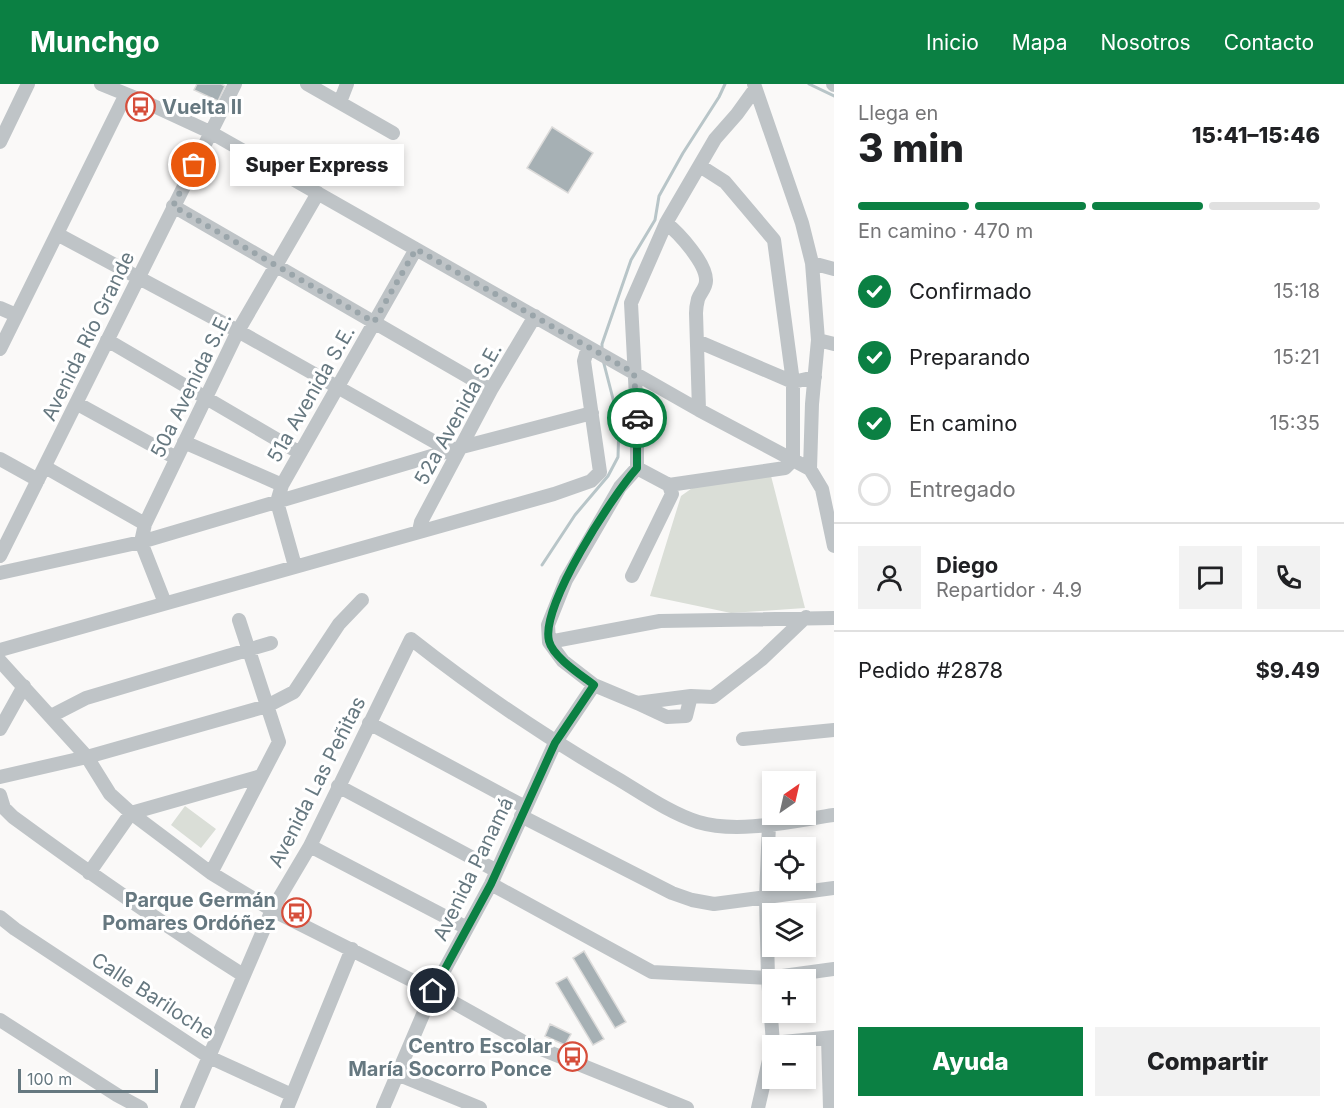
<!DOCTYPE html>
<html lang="es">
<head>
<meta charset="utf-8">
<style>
  :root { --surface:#fff; --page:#f2f2f2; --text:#202124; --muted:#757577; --line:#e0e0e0; --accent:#0b8043 }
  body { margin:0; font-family:Inter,sans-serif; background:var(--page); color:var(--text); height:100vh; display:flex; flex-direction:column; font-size:22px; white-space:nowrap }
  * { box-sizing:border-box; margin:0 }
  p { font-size:20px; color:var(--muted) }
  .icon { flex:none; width:33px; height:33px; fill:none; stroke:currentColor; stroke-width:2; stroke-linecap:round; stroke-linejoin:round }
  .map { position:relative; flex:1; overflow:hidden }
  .details { display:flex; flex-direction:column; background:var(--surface); width:510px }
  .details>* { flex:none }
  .needle { width:39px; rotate:34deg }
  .tools { position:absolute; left:762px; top:687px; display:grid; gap:12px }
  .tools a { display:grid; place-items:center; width:54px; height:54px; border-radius:0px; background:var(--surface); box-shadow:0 3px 9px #0003; font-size:30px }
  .scale { position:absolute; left:18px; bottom:15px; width:140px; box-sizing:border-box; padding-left:6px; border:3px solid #667880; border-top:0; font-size:16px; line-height:21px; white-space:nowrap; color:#667880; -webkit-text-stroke:4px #fff; paint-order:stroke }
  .pin { position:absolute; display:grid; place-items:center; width:51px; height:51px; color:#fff; margin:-26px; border:3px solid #fff; border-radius:50%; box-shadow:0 2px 6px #0007 }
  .courier { position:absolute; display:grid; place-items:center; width:60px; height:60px; margin:-30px; border:4px solid #0b8043; border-radius:50%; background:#fff; color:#222; box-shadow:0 2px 8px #0007 }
  .bubble { position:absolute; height:42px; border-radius:0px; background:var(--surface); box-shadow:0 3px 9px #0003; font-size:20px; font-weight:800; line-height:42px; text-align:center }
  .overview em { font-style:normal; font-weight:800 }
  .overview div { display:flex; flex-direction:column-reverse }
  .overview { display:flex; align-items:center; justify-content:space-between; height:102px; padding:0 24px }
  h1 { font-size:39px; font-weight:800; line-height:45px }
  .bar { display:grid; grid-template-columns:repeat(4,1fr); gap:9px 6px; align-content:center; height:72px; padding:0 24px }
  .bar i { height:8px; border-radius:4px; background:var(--line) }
  .bar .current { background:var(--accent) }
  .bar p { grid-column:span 4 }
  .line { display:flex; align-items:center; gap:15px; padding:0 24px; border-top:2px solid var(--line) }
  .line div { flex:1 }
  .round { display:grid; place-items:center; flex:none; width:63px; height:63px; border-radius:0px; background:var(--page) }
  ol { padding:0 24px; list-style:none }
  li { display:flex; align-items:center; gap:18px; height:66px }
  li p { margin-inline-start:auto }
  li .icon { padding:6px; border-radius:50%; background:var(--accent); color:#fff; stroke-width:4 }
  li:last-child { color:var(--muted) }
  li i { width:33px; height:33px; border:3px solid var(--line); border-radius:50% }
  .button { display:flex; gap:12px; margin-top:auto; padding:12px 24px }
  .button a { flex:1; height:69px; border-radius:0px; background:var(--accent); color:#fff; font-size:24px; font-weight:800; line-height:69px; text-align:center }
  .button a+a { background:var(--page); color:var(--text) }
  header { display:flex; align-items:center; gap:36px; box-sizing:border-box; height:84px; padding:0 30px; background:var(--accent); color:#fff }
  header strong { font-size:28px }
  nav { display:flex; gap:33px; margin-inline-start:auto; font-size:21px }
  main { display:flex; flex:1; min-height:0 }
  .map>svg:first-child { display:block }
</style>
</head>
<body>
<header>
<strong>Munchgo</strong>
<nav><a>Inicio</a><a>Mapa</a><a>Nosotros</a><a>Contacto</a></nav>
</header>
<main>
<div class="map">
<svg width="834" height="1024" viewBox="0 0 834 1024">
  <rect width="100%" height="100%" fill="#faf9f8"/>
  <!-- green -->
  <path fill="#daded7" d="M770,388l35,136 -74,5 -81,-17 31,-100 21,-15z
    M185,722l31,23 -15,19 -30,-23z"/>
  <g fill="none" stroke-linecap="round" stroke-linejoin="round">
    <!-- stream -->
    <path stroke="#b8c5c8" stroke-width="3" d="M809,0l25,12
      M602,266v-6l29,-84 24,-40 4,-24 24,-43 36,-56 6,-13
      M542,481l33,-50 33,-39 10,-19 1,-35 -16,-62"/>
  </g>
  <!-- building -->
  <path fill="#a6b0b4" stroke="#dcdbda" stroke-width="1.5" d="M197,0h24l4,2 -7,15 -24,-11z
    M552,43l41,26 -25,40 -41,-25z
    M584,867l42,71 -11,6 -42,-70z
    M567,893l37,62 -11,6 -37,-62z
    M550,940l21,10 -6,11 -20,-9z"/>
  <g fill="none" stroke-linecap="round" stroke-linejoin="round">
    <!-- minor -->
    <path stroke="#bfc4c7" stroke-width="14" d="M101,0l42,17 67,31 489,278 111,59 12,20 12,57
      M307,0l86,49
      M754,0l48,139 10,40 6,77 -6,64 -2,65
      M833,0l1,1
      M755,5l-18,25 -22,25 -49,84 -35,80 6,113v52l-17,19 -54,93 -18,45 1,17 14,19 31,24 43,18 54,-7 22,1 49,-38 44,-42
      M340,18l7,-18
      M0,58l28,-58
      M173,122l318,184
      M666,139c13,10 41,41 40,58 0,7 -6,12 -8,18 -1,4 -2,10 -2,14l3,97
      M57,150l181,97 211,119
      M812,179l22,6
      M0,224l16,7
      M107,256l193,113
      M818,256l16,4
      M697,257l96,41 22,-5
      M0,265l126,-255
      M76,319l100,55
      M184,358l98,43
      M0,375l38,21
      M45,383l100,57
      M637,384l32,17 116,-17 8,-8v-78l-19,-142 -49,-58 -25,-16
      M419,447l2,-9 70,-132 44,-74
      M0,472l235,-472
      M295,482l-18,-64 5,-17 134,-236
      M0,489l141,-31 321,-95 130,-34
      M632,492l40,-82 -3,-9
      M165,519l-24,-61 4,-18 93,-193 80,-138
      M549,558l111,-21 174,-3
      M0,566l554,-156 37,-13 9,-9 -16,-111 4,-14
      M0,577l87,96 23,37 21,19 80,60 61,37 161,81 91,51 163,66
      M637,619l30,14 19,-1 5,-20
      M51,632l35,-18 185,-55
      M369,639l156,84
      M0,645l24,-43
      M743,655l91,-9
      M0,693l87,-20 180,-51 27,-14 45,-68 23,-24
      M338,702l159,85
      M0,711l4,13 9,9c75,55 151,108 230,158
      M521,732l151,77 20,7 22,4 120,-16
      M310,762l157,82
      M89,789l42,-60 130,-37
      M211,789l68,-131 -40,-122
      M491,800l161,88 116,6 66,-9
      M0,833l15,12 194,128 83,38
      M0,936l117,75 24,13
      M828,954l2,70
      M773,959l61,-6
      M397,990l83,34
      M187,1024l85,-198 38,-64 101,-207c66,52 134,98 207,140 25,15 52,34 80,43 40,12 95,-1 136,-7
      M287,1024l65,-159
      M383,1024l50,-117 58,-107 64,-141 39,-58
      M758,1024l15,-65 -5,-65 -2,-80 3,-74"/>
  </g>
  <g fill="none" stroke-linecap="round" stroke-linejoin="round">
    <!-- done -->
    <path stroke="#9aa5aa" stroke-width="6" stroke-dasharray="0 10.8" d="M194,81l-21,41 201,116 42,-73 218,124 3,45"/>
    <!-- route -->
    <path stroke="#0b8043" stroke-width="8" d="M433,907l58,-107 64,-141 39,-58c-13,-10 -41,-28 -45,-44 -9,-35 64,-146 88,-173v-50"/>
  </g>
  <!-- icons -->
  <defs>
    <symbol id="bus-ring" viewBox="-11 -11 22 22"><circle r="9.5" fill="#fff" stroke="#d64e3b" stroke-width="1.5"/><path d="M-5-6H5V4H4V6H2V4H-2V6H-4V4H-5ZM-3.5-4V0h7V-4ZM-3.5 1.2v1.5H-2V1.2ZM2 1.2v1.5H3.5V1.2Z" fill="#d64e3b"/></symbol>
  </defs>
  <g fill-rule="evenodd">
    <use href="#bus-ring" x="124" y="6" width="33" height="33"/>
    <use href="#bus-ring" x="280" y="812" width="33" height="33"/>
    <use href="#bus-ring" x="556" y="956" width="33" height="33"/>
  </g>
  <g text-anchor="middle" stroke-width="6" stroke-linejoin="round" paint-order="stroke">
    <!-- poi labels -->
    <g font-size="20" font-weight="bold" fill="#667880" stroke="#fff" text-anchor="end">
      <text x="162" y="30" text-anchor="start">Vuelta II</text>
      <text x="276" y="823">Parque Germán<tspan x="276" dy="23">Pomares Ordóñez</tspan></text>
      <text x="552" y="969">Centro Escolar<tspan x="552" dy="23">María Socorro Ponce</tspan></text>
    </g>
    <!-- street labels -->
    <g font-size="20" fill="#667880" stroke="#fff">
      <text transform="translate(88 252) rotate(-64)" y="7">Avenida Río Grande</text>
      <text transform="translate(191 301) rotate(-64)" y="7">50a Avenida S.E.</text>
      <text transform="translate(311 310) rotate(-60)" y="7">51a Avenida S.E.</text>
      <text transform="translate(458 330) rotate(-61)" y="7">52a Avenida S.E.</text>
      <text transform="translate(317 698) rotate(-63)" y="7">Avenida Las Peñitas</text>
      <text transform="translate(473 785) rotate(-64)" y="7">Avenida Panamá</text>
      <text transform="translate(153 912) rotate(33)" y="7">Calle Bariloche</text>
    </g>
  </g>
</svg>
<div class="tools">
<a><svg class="needle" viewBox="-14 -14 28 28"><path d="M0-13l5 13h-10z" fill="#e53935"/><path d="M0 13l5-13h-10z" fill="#757577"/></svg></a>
<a><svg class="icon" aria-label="locate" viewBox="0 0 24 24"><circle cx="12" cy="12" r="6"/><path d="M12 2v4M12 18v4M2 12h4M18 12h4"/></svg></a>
<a><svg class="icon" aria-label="layers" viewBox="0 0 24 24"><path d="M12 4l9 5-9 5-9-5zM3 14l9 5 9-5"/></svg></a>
<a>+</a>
<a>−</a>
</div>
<div class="scale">100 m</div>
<div class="pin" style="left:194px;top:81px;background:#ea580c"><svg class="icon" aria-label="bag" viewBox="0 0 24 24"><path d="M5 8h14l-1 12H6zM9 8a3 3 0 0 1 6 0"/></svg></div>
<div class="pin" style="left:433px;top:907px;background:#1f2937"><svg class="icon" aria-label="home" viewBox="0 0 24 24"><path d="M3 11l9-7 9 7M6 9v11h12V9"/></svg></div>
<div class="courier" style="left:637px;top:334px"><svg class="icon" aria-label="car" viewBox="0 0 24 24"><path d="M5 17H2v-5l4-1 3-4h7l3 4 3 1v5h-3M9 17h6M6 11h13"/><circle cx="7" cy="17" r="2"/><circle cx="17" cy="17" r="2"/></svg></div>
<div class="bubble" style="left:230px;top:60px;width:174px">Super Express</div>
</div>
<section class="details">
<div class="overview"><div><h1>3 min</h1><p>Llega en</p></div><em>15:41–15:46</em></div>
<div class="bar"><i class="current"></i><i class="current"></i><i class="current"></i><i></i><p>En camino · 470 m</p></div>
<ol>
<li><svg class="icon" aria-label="check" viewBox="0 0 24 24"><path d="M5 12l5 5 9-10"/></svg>Confirmado<p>15:18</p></li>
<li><svg class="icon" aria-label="check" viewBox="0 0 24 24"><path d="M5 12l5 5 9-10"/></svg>Preparando<p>15:21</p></li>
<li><svg class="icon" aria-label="check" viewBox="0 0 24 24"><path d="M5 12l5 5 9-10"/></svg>En camino<p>15:35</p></li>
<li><i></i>Entregado</li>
</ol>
<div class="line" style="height:108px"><a class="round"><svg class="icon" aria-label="person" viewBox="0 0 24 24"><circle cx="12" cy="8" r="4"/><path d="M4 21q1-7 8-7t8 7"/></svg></a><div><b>Diego</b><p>Repartidor · 4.9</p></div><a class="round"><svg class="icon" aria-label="chat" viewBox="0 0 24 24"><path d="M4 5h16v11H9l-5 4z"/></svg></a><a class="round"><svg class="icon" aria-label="phone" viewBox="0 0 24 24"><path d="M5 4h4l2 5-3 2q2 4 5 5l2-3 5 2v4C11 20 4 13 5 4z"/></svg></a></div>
<div class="line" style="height:78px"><div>Pedido #2878</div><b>$9.49</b></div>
<div class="button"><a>Ayuda</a><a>Compartir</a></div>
</section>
</main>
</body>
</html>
